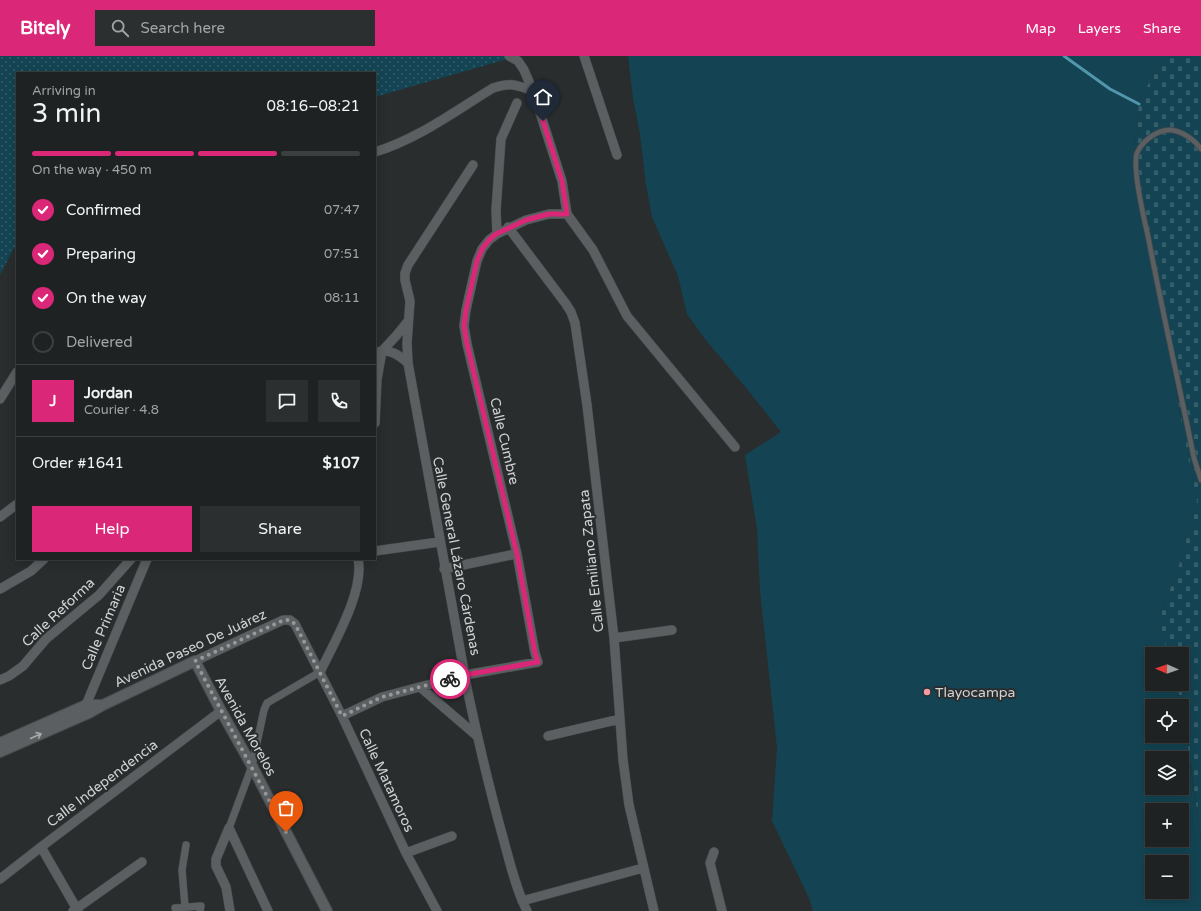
<!DOCTYPE html>
<html lang="en">
<head>
<meta charset="utf-8">
<style>
  :root { --surface:#1f2222; --page:#2c2f2f; --text:#f1f3f6; --muted:#a1a4a5; --line:#3c3f40; --accent:#db2777 }
  body { margin:0; font-family:"Varela Round",sans-serif; background:var(--page); color:var(--text); height:100vh; display:flex; flex-direction:column; font-size:15px; white-space:nowrap }
  * { box-sizing:border-box; margin:0 }
  p { font-size:13px; color:var(--muted) }
  .icon { flex:none; width:22px; height:22px; fill:none; stroke:currentColor; stroke-width:2; stroke-linecap:round; stroke-linejoin:round }
  .map { position:relative; flex:1; overflow:hidden }
  .drawer { position:absolute; left:16px; top:16px; width:360px; height:488px; display:flex; flex-direction:column; background:var(--surface); border-radius:0px; box-shadow:0 2px 10px #0003,0 0 0 1px var(--line) }
  .drawer>* { flex:none }
  .needle { width:26px; rotate:272deg }
  .fabs { position:absolute; left:1145px; top:591px; display:grid; gap:8px }
  .fabs a { display:grid; place-items:center; width:44px; height:44px; border-radius:0px; background:var(--surface); box-shadow:0 2px 10px #0003,0 0 0 1px var(--line); font-size:20px }
  .pin { position:absolute; display:grid; place-items:center; width:34px; height:34px; color:#fff; margin:-41px -17px; border-radius:50% 50% 50% 0; rotate:-45deg; box-shadow:0 0 4px #0007 }
  .pin .icon { rotate:45deg }
  .courier { position:absolute; display:grid; place-items:center; width:40px; height:40px; margin:-20px; border:3px solid #db2777; border-radius:50%; background:#fff; color:#222; box-shadow:0 1px 5px #0007 }
  .headline em { font-style:normal; font-weight:600 }
  .headline div { display:flex; flex-direction:column-reverse }
  .headline { display:flex; align-items:center; justify-content:space-between; height:68px; padding:0 16px }
  h1 { font-size:26px; font-weight:600; line-height:30px }
  .bar { display:grid; grid-template-columns:repeat(4,1fr); gap:6px 4px; align-content:center; height:48px; padding:0 16px }
  .bar i { height:5px; border-radius:3px; background:var(--line) }
  .bar .selected { background:var(--accent) }
  .bar p { grid-column:span 4 }
  .line { display:flex; align-items:center; gap:10px; padding:0 16px; border-top:1px solid var(--line) }
  .line div { flex:1 }
  .round { display:grid; place-items:center; flex:none; width:42px; height:42px; border-radius:0px; background:var(--page) }
  ol { padding:0 16px; list-style:none }
  li { display:flex; align-items:center; gap:12px; height:44px }
  li p { margin-inline-start:auto }
  li .icon { padding:4px; border-radius:50%; background:var(--accent); color:#fff; stroke-width:4 }
  li:last-child { color:var(--muted) }
  li i { width:22px; height:22px; border:2px solid var(--line); border-radius:50% }
  .button { display:flex; gap:8px; margin-top:auto; padding:8px 16px }
  .button a { flex:1; height:46px; border-radius:0px; background:var(--accent); color:#fff; font-size:16px; font-weight:600; line-height:46px; text-align:center }
  .button a+a { background:var(--page); color:var(--text) }
  header { display:flex; align-items:center; gap:24px; box-sizing:border-box; height:56px; padding:0 20px; background:var(--accent); color:#fff }
  header strong { font-size:19px }
  nav { display:flex; gap:22px; margin-inline-start:auto; font-size:14px }
  .search { width:280px; height:36px; background:var(--page); display:flex; align-items:center; gap:10px; box-sizing:border-box; padding:0 14px; border-radius:0px; color:var(--muted); font-size:15px }
  .map>svg:first-child { display:block }
</style>
</head>
<body>
<header>
<strong>Bitely</strong>
<div class="search"><svg class="icon" aria-label="search" viewBox="0 0 24 24"><circle cx="10" cy="10" r="6"/><path d="M15 15l6 6"/></svg>Search here</div>
<nav><a>Map</a><a>Layers</a><a>Share</a></nav>
</header>
<div class="map">
<svg width="1201" height="855" viewBox="0 0 1201 855">
  <defs>
    <pattern id="cemetery-stones" width="16" height="16" patternUnits="userSpaceOnUse"><rect width="16" height="16" fill="#144453"/><path d="M2 7V4a2 2 0 0 1 4 0v3zM10 15v-3a2 2 0 0 1 4 0v3z" fill="#355e6b"/></pattern>
    <pattern id="park-dots" width="8" height="8" patternUnits="userSpaceOnUse"><rect width="8" height="8" fill="#144453"/><path d="M2 2h.1M6 6h.1" fill="none" stroke="#355e6b" stroke-width="1.8" stroke-linecap="round"/></pattern>
  </defs>
  <rect width="100%" height="100%" fill="#292d2e"/>
  <!-- grass -->
  <path fill="#144453" fill-rule="evenodd" d="M628,0h536l-25,45 -5,56 18,86 32,194 13,64 -20,71 -19,47 10,35h-16v30h24l5,22h-29v30h30v-24l19,126v73h-388l-4,-13 -37,-77 5,-73 -17,-157 -3,-62 -12,-74 36,-23 -34,-43 -42,-50 -18,-25 -9,-38 -26,-59 -6,-32 -6,-51 -7,-36zM1152,702h30v30h-30zM1152,754h30v30h-30zM1152,806h30v30h-30z"/>
  <!-- cemetery -->
  <path fill="url(#cemetery-stones)" d="M1164,0h37v782l-19,-132 -6,-22h6v-30h-14l-10,-35 19,-47 20,-71 -13,-64 -32,-194 -18,-86 5,-56z"/>
  <!-- park -->
  <path fill="url(#park-dots)" d="M0,0h518l-143,41v-24h-358v169l-17,33z"/>
  <g fill="none" stroke-linecap="round" stroke-linejoin="round">
    <!-- stream -->
    <path stroke="#5296ab" stroke-width="3" d="M1064,0l46,33 29,15"/>
    <defs>
      <path id="service" d="M1201,93c-6,-9 -19,-18 -30,-19 -13,-1 -29,11 -34,23 -5,15 7,66 11,83 14,74 31,148 46,222l7,22"/>
      <path id="pedestrian" d="M229,772l23,-62 12,-56 3,-7 53,-31
        M185,851l-3,-37 4,-25
        M175,852l26,-2 -1,5"/>
      <path id="minor" d="M509,0l9,5 6,9 9,21 29,90 5,33 26,36 34,66 108,131
        M584,0l33,99
        M375,96c43,-13 80,-41 118,-64 18,-6 23,-3 40,3
        M473,109l-65,100 -3,8v7l5,21 -3,42 1,20c19,110 39,220 60,330 10,47 21,94 34,141 7,25 13,53 25,77
        M508,171l58,77 5,8 4,11 12,82 20,173 7,60 9,122 6,45 25,106
        M497,178l-1,-24 5,-71 16,-36
        M378,296c12,-4 22,4 30,11
        M0,343l17,-27
        M375,367l2,-44 5,-28 14,-15 12,-15
        M0,461l17,-13
        M375,495l64,-9
        M444,513l67,-14
        M0,533l31,-18 13,-12
        M614,582l58,-8
        M195,605l88,-41h7l5,4 47,92 64,137 31,58
        M320,616c14,-29 45,-82 38,-113
        M0,624l9,-4 14,-10 23,-27 53,-44 32,-36
        M420,631l57,49
        M88,655l-2,-6 61,-146
        M342,660l40,-19 83,-22 73,-13 -3,-9 -18,-99 -50,-210 -3,-18 2,-16 11,-49 5,-12 7,-9 8,-6 29,-14 23,-6h18
        M548,680l72,-17
        M229,772l39,83
        M229,772l-13,31v7l10,21 4,24
        M41,791l37,64
        M714,796l-4,11 12,48
        M406,797l46,-17
        M0,823l41,-32 180,-136
        M522,845l121,-33
        M73,855l69,-49"/>
      <path id="tertiary" d="M0,687l86,-38h15
        M0,696l89,-39 14,-8 92,-44 26,50 31,55 75,145"/>
    </defs>
    <!-- service casing -->
    <use href="#service" stroke="#474a4b" stroke-width="6"/>
    <!-- pedestrian casing -->
    <use href="#pedestrian" stroke="#474a4b" stroke-width="8"/>
    <!-- minor casing -->
    <use href="#minor" stroke="#474a4b" stroke-width="10"/>
    <!-- tertiary casing -->
    <use href="#tertiary" stroke="#474a4b" stroke-width="12"/>
    <!-- service -->
    <use href="#service" stroke="#5b5f61" stroke-width="4.5"/>
    <!-- pedestrian -->
    <use href="#pedestrian" stroke="#5b5f61" stroke-width="7"/>
    <!-- minor -->
    <use href="#minor" stroke="#5b5f61" stroke-width="9"/>
    <!-- tertiary -->
    <use href="#tertiary" stroke="#5b5f61" stroke-width="10"/>
  </g>
  <!-- one-way arrows -->
  <defs><path id="oneway-shaft" d="M-6 0H5M1.5-3L5.5 0L1.5 3" fill="none" stroke-width="1.6" stroke-linecap="round" stroke-linejoin="round"/></defs>
  <use stroke="#a7aaab" href="#oneway-shaft" transform="translate(36 680) rotate(-24)"/>
  <g fill="none" stroke-linecap="round" stroke-linejoin="round">
    <!-- done -->
    <path stroke="#969899" stroke-width="4" stroke-dasharray="0 7.2" d="M286,776l-91,-171 89,-41h6l5,4 47,92 40,-19 68,-18"/>
    <!-- route -->
    <path stroke="#db2777" stroke-width="5" d="M450,623l15,-4 73,-13 -3,-9 -18,-99 -50,-210 -3,-18 2,-16 11,-49 5,-12 7,-9 7,-6 30,-14 23,-6h18l-5,-33 -19,-60"/>
  </g>
  <!-- markers -->
  <circle fill="#f49aa3" stroke="#292d2e" stroke-width="1.5" cx="927" cy="636" r="4"/>
  <g text-anchor="middle" stroke-width="4" stroke-linejoin="round" paint-order="stroke">
    <!-- street labels -->
    <g font-size="14" fill="#d0d2d3" stroke="#292d2e">
      <text transform="translate(505 385) rotate(77)" y="5">Calle Cumbre</text>
      <text transform="translate(457 500) rotate(79)" y="5">Calle General Lázaro Cárdenas</text>
      <text transform="translate(591 505) rotate(-96)" y="5">Calle Emiliano Zapata</text>
      <text transform="translate(58 556) rotate(-43)" y="5">Calle Reforma</text>
      <text transform="translate(103 571) rotate(-67)" y="5">Calle Primaria</text>
      <text transform="translate(190 592) rotate(-25)" y="5">Avenida Paseo De Juárez</text>
      <text transform="translate(246 670) rotate(61)" y="5">Avenida Morelos</text>
      <text transform="translate(387 724) rotate(65)" y="5">Calle Matamoros</text>
      <text transform="translate(102 727) rotate(-37)" y="5">Calle Independencia</text>
    </g>
    <!-- poi labels -->
    <g font-size="14" fill="#d0d2d3" stroke="#292d2e" text-anchor="start">
      <text x="935" y="641">Tlayocampa</text>
    </g>
  </g>
</svg>
<div class="fabs">
<a><svg class="needle" viewBox="-14 -14 28 28"><path d="M0-13l5 13h-10z" fill="#e53935"/><path d="M0 13l5-13h-10z" fill="#a1a4a5"/></svg></a>
<a><svg class="icon" aria-label="locate" viewBox="0 0 24 24"><circle cx="12" cy="12" r="6"/><path d="M12 2v4M12 18v4M2 12h4M18 12h4"/></svg></a>
<a><svg class="icon" aria-label="layers" viewBox="0 0 24 24"><path d="M12 4l9 5-9 5-9-5zM3 14l9 5 9-5"/></svg></a>
<a>+</a>
<a>−</a>
</div>
<div class="pin" style="left:286px;top:776px;background:#ea580c"><svg class="icon" aria-label="bag" viewBox="0 0 24 24"><path d="M5 8h14l-1 12H6zM9 8a3 3 0 0 1 6 0"/></svg></div>
<div class="pin" style="left:543px;top:65px;background:#1f2937"><svg class="icon" aria-label="home" viewBox="0 0 24 24"><path d="M3 11l9-7 9 7M6 9v11h12V9"/></svg></div>
<div class="courier" style="left:450px;top:623px"><svg class="icon" aria-label="bike" viewBox="0 0 24 24"><circle cx="6" cy="16" r="4"/><circle cx="18" cy="16" r="4"/><path d="M6 16l4-8h5l3 8M10 8l3 8H6M13 5h3"/></svg></div>
<section class="drawer">
<div class="headline"><div><h1>3 min</h1><p>Arriving in</p></div><em>08:16–08:21</em></div>
<div class="bar"><i class="selected"></i><i class="selected"></i><i class="selected"></i><i></i><p>On the way · 450 m</p></div>
<ol>
<li><svg class="icon" aria-label="check" viewBox="0 0 24 24"><path d="M5 12l5 5 9-10"/></svg>Confirmed<p>07:47</p></li>
<li><svg class="icon" aria-label="check" viewBox="0 0 24 24"><path d="M5 12l5 5 9-10"/></svg>Preparing<p>07:51</p></li>
<li><svg class="icon" aria-label="check" viewBox="0 0 24 24"><path d="M5 12l5 5 9-10"/></svg>On the way<p>08:11</p></li>
<li><i></i>Delivered</li>
</ol>
<div class="line" style="height:72px"><b class="round" style="background:var(--accent);color:#fff">J</b><div><b>Jordan</b><p>Courier · 4.8</p></div><a class="round"><svg class="icon" aria-label="chat" viewBox="0 0 24 24"><path d="M4 5h16v11H9l-5 4z"/></svg></a><a class="round"><svg class="icon" aria-label="phone" viewBox="0 0 24 24"><path d="M5 4h4l2 5-3 2q2 4 5 5l2-3 5 2v4C11 20 4 13 5 4z"/></svg></a></div>
<div class="line" style="height:52px"><div>Order #1641</div><b>$107</b></div>
<div class="button"><a>Help</a><a>Share</a></div>
</section>
</div>
</body>
</html>
